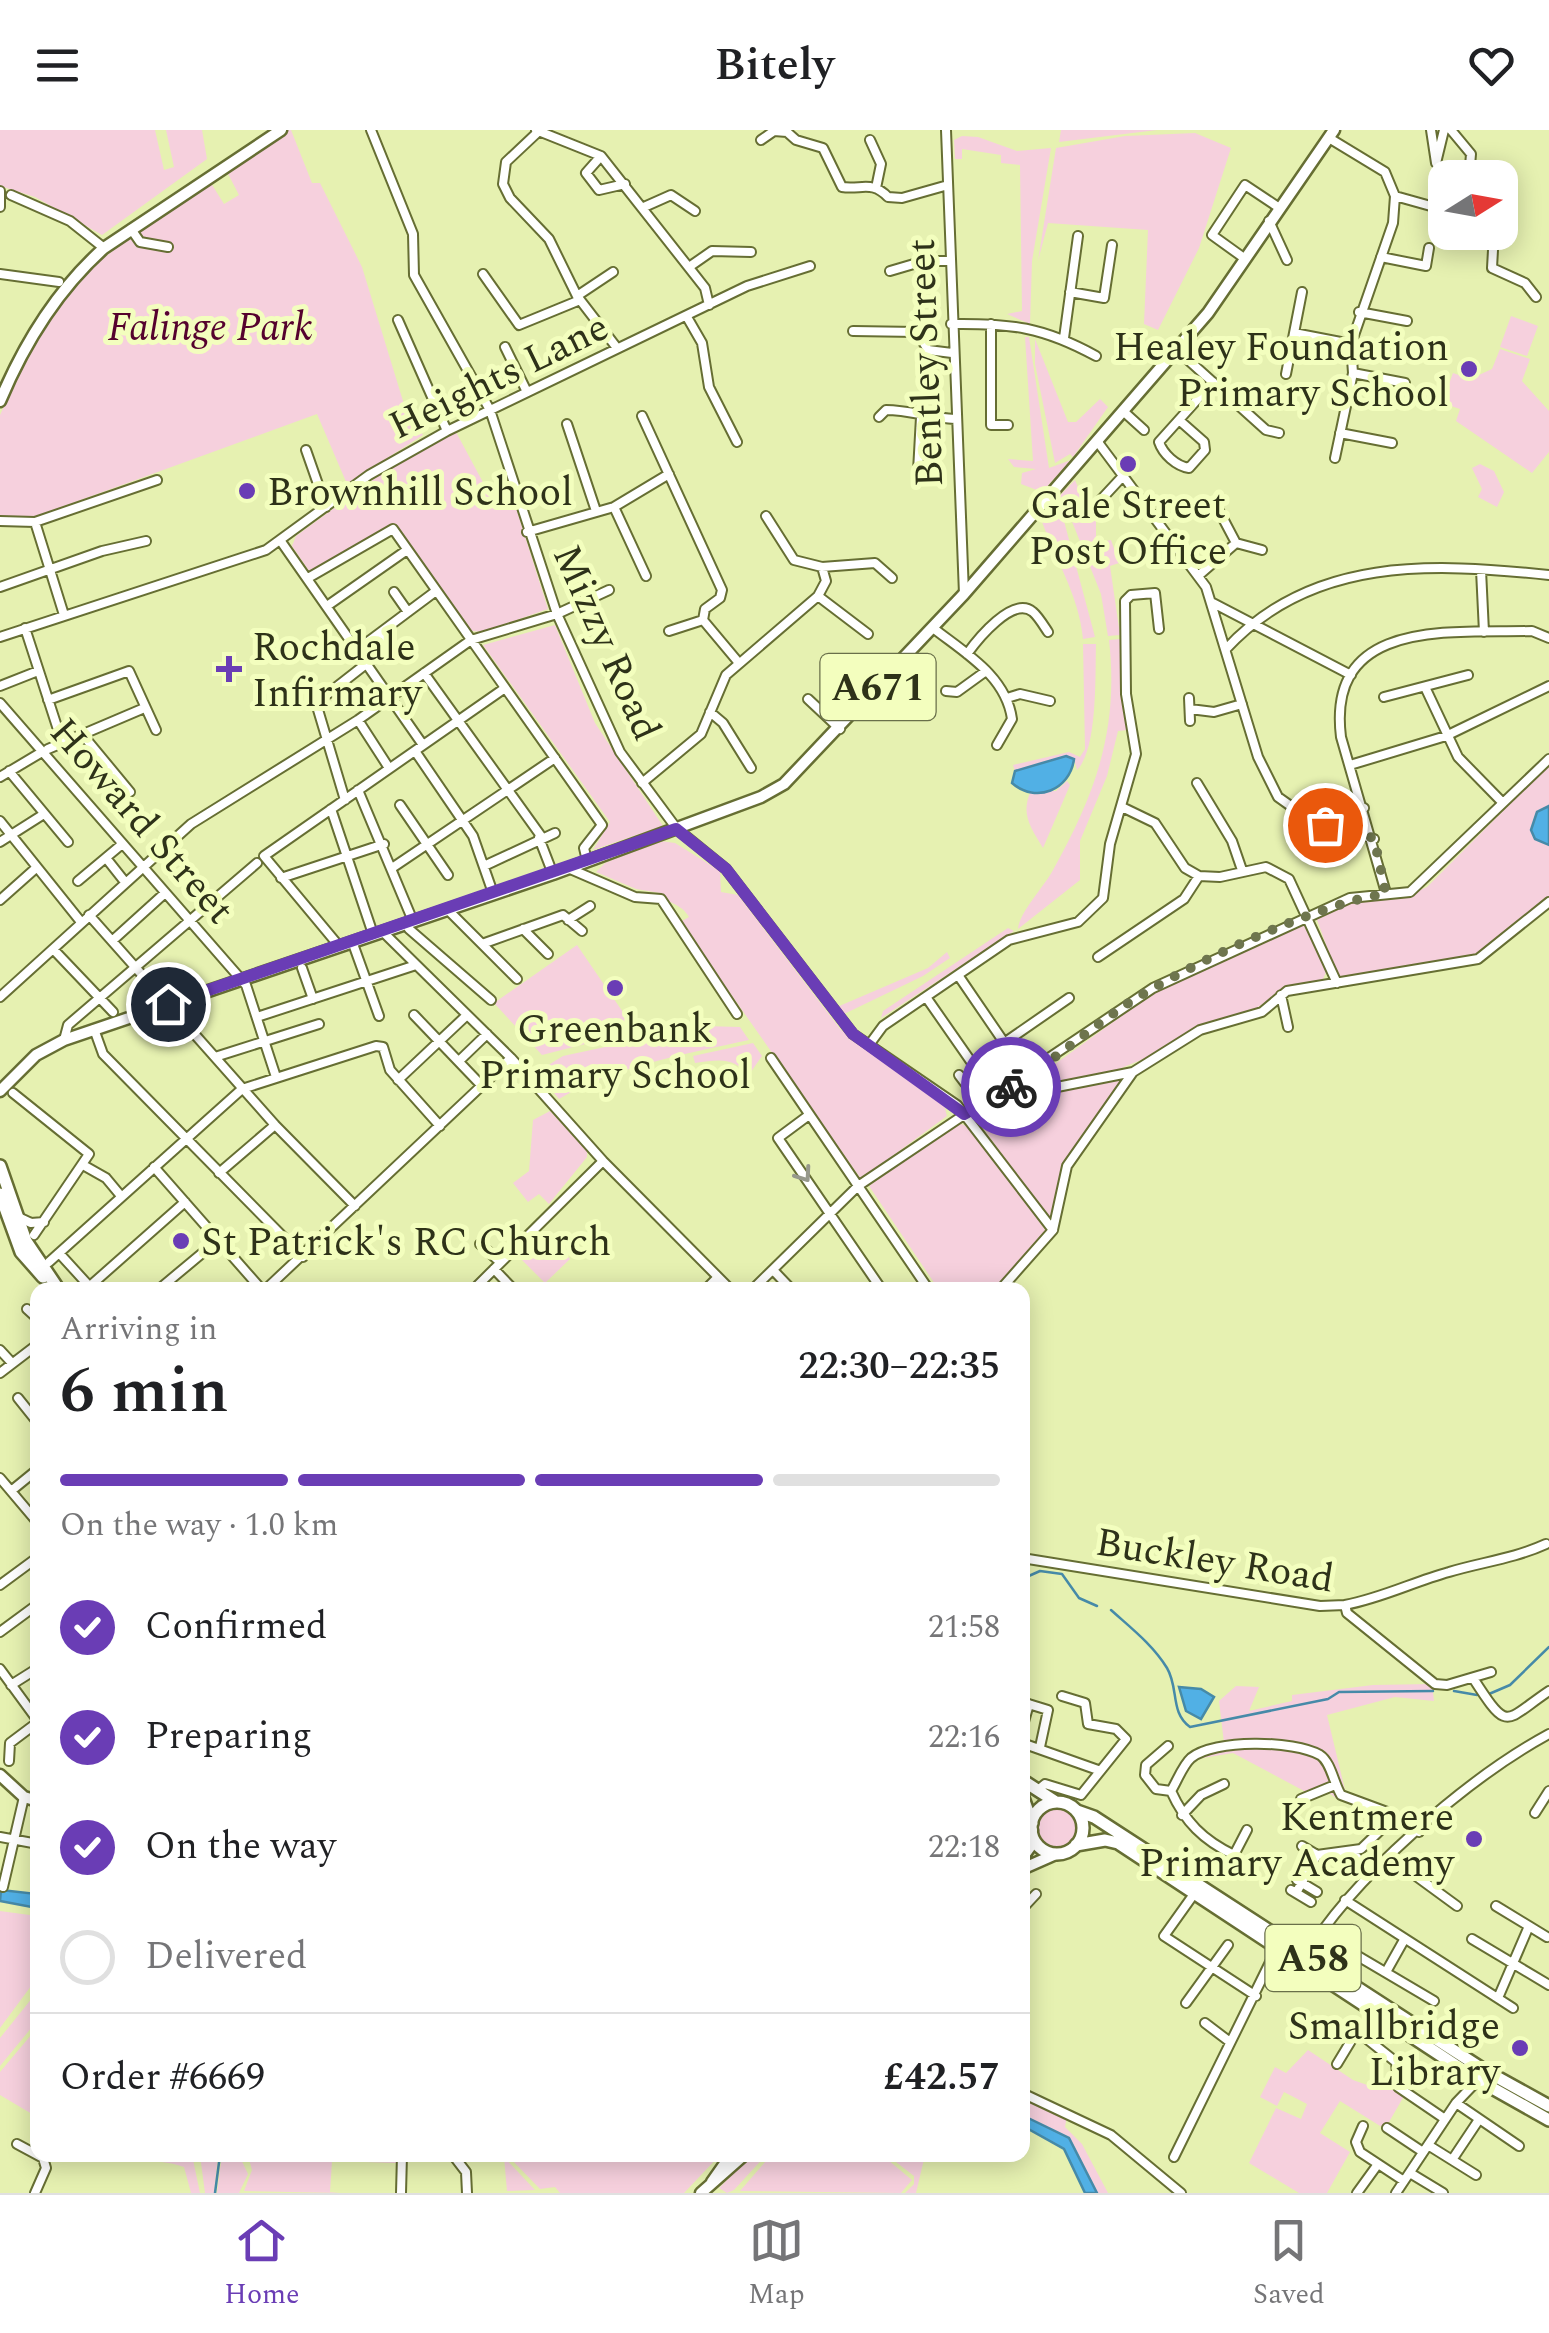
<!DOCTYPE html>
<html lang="en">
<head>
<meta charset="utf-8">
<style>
  :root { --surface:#fff; --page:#f2f2f2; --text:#202124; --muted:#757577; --line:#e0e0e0; --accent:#6a3db5 }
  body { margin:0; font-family:Spectral,serif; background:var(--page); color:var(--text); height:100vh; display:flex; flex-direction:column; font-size:38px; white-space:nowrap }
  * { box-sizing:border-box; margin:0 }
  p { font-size:32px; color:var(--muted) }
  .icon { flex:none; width:55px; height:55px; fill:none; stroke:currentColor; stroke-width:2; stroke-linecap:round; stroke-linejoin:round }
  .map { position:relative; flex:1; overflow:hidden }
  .drawer { position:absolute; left:30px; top:1152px; width:1000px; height:880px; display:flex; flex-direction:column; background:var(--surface); border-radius:20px; box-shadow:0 5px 25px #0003 }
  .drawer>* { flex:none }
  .needle { width:65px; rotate:79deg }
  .controls { position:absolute; left:1428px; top:30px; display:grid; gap:20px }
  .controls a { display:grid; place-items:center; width:90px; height:90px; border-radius:20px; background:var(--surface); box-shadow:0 5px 25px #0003; font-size:50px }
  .pin { position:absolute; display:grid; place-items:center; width:85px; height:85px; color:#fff; margin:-42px; border:5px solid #fff; border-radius:50%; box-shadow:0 2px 10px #0007 }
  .courier { position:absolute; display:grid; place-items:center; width:100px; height:100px; margin:-50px; border:8px solid #6a3db5; border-radius:50%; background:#fff; color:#222; box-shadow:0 2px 12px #0007 }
  .headline em { font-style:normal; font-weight:600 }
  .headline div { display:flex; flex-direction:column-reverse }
  .headline { display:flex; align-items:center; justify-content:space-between; height:170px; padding:0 30px }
  h1 { font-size:65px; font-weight:600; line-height:75px }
  .bar { display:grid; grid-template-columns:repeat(4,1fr); gap:15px 10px; align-content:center; height:120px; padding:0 30px }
  .bar i { height:12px; border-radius:8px; background:var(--line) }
  .bar .on { background:var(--accent) }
  .bar p { grid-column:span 4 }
  .line { display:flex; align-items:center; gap:25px; padding:0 30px; border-top:2px solid var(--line) }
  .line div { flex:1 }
  ol { padding:0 30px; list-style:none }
  li { display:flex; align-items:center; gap:30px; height:110px }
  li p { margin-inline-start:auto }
  li .icon { padding:10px; border-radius:50%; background:var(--accent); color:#fff; stroke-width:4 }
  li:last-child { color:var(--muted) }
  li i { width:55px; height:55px; border:5px solid var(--line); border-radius:50% }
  header { display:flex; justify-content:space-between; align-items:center; height:130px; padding:0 30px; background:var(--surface); font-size:45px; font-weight:600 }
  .dock { display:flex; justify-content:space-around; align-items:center; height:140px; border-top:2px solid var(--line); background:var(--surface); font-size:28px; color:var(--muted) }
  .dock a { display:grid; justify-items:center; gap:5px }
  .dock .on { color:var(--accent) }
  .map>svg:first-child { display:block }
</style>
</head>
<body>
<header><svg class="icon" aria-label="menu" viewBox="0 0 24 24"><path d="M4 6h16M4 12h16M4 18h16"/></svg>Bitely<svg class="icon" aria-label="heart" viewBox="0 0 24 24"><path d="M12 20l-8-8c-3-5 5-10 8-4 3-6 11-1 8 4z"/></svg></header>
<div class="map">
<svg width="1549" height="2063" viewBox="0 0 1549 2063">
  <rect width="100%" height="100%" fill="#e6f1b1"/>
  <!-- green -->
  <path fill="#f6d0dd" d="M0,0h155l9,40 10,-3 -8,-37h36l5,29 -105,76 -67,-38 -35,-11z
    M286,0h5l21,53h8l42,84 41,134 20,34 -76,49 -30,-70 -283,103h-34v-102l32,-70 48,-70 129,-95 15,24 15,-9 -13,-25z
    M1061,0h96l-98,12z
    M1195,3l36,15 -32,100 -41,82 -14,-6 4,-94 -100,-7 -10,38 18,-113 69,-12z
    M962,6l16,1 39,14 34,-3 -19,113 -2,63 -23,-10 15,-3 -2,-146 -19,-2v-8l-39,-6v10h-7l-1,-19z
    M1511,186l27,10 -11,30 -27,-9z
    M1025,207h4l20,131 22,-8 -29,32 -21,-8 1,-11 14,-4 -22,-2 -6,-8 25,2z
    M1035,209l33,83h8l24,-23 8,8 -35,50 -3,-3 -15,9 -20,-99z
    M1500,219l30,10 -8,22 27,30v41l-17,21 -76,-52 4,-12 -18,-6 11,-30 17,6 22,-10z
    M456,302l30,56 20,-12 42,133 -66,23 -10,-1 -75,-106 -88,46 -17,-25 4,-10 86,-63z
    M1480,334l14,7 10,21 -7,15 -19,-10 4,-8 -10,-21z
    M1075,350l8,19 13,10v34l15,-3 8,23 -9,3 10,69 -12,1 -7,-42 -36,-90 -5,2 35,131 -12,2c-4,-45 -29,-81 -43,-123z
    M555,495l40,98 68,103 -70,24 17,-28 -127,-177z
    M1120,509l8,91 -10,1 -11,45 -27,65v39l-62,49c2,-18 26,-42 35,-59 43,-77 66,-141 56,-230z
    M1083,514h13c-1,30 2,105 -19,126l-3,-11 -8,-3 -51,15 -2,-6 56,-13 11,5 5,-8z
    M1549,635v132l-71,58 -131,23 -10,-3 -21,-58 32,-14 57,-6 22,-10z
    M1067,651l3,4 -27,63c-12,-20 -23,-34 -12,-57h25z
    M660,711l15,2 45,28 1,21 17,3 103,135 102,71 4,15 -86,63 -181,-257 9,-5c-8,-14 -20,-12 -29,-24l-24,-4 -40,-17 9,-9z
    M1306,791l21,49 -5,11 -34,6 -33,22 -58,18 -39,26 -44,18 -46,10 -35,-1 116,-84z
    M1008,798l6,3 -133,87 2,-7z
    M577,815l52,76 -43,10 3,12 -47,12 -48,-52z
    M947,822l3,6 -27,18 -79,38 -7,-7 91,-39z
    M703,896l37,1 9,13c-63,14 -134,26 -190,59l-22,-27 26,-16z
    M753,913l9,13 -14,20c-14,-20 -30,-16 -53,-13l-2,-7z
    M1127,946l-62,88 -14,60 -72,-102v-6l36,-27z
    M550,981l37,40v6l-38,47 -10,-10 -11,8 -15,-19 16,-12 4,-51z
    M956,992l15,6 75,103 -51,59h-56l-70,-104z
    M546,1105l24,24 -25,24 -24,-24z
    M1432,1554l2,17 -39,-4 -68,18 18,75 -8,9 -17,-13 -14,6 -73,-39 -36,6 27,-16 -5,-42 17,-15 23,1 -10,24 43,-10v-6l81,-10z
    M1037 1698a21 21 0 1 1 42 0a21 21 0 1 1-42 0Z
    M0,1781l37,5v62l-37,50z
    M37,1862v29l-37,45v-28z
    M37,1898v89l-37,-22v-23z
    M1308,1920l45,30 17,6 15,-8 19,18 -19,33 -45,-28 -20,32 30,19 -23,41h-28l-50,-30 27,-55 25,11 6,-15 -23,-12 -7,14 -17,-9 15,-30 11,6z
    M1022,1968l45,18 -2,11 17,17 26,49h-11l-28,-55 -46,-23z
    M95,2025h97l8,38h-9l-7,-26c-30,-11 -60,-2 -89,-12z
    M200,2025h18l-4,38h-9z
    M222,2025h17l9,19 -9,19h-22z
    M248,2025h149l-1,8 -64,-2 -2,31 9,1 -95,-2 8,-21z
    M507,2025h213l-36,38h-124l-5,-6 -15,2z
    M752,2025h14l-32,35 -7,3 -8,-5z
    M771,2025h111l30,25 -11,13 -161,-2z
    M887,2025h38l-9,38h-11l9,-9v-8z
    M504,2027l31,33 -28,1z"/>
  <!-- water -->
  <path fill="#51b0e5" stroke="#468aa8" stroke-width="2.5" d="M1066,626l8,3c-4,31 -38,45 -62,24l3,-12z
    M1549,676v39l-14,-6 -4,-9 6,-18z
    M1179,1557l22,2 13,8 -13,22 -15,-8z
    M1,1760l36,4v14l-37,-7z
    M1022,1985l47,23 28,55h-12l-21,-44 -41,-23z"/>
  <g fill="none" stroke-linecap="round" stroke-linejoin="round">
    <!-- stream -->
    <path stroke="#468aa8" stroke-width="2.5" d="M1022,1449l18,-8 22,3 17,24 18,8
      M1111,1480c20,18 42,35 56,58 12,20 3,45 23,59l138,-28 11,-7 94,-1
      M1454,1561l23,4
      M1489,1564l21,-9 39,-38
      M215,2063l5,-38"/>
    <defs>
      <path id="minor" d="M371,0l42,104 1,41 76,135 67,204 63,138 57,77 49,40 127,165 104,71 96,125
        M536,0l65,26 104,132 4,17
        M946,0l18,464
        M1431,0l5,33 8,-33
        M1451,0l20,24 -2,24
        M539,1l-33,31 -3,22 7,14 39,41 28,57 40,52
        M1329,8l56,34 10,24 50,14
        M761,10l13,-9 13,1 9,8 27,8 19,39c19,3 30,-7 46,10l14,1 46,-13
        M870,10l11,24 -5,24
        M601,26l-15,17 13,17 26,-6
        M0,61v16
        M11,65l59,26 34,27
        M644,77l27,-12 24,16
        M1269,91l18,39
        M131,99l9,13 28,5
        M1494,102l-2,36 33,15 11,14
        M1381,127l45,9 3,-18
        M1244,128l-32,-23 33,-50 33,22
        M689,137l23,-16 39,1
        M890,141l34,-10h26
        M0,144l59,8
        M483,144l36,51 61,-25
        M1070,162l34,6 8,-53
        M577,166l36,-24
        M1359,182l48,9
        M687,187l15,26 7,44 28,55
        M398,190l49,111
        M951,194c60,-1 92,3 145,32
        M991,194v101h17
        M853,201l64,1 11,18 24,3
        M1294,203l57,11
        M1064,208l14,-102
        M505,217l22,45
        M1176,219l90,81 13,3
        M1353,243l52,10
        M1286,244l16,-82
        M1123,281l21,19
        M642,286l80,174 -2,8 -15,11 -2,11 36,43
        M879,287l7,-7c24,0 44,8 69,9
        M1179,290l25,22 1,8 -16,18c-13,-2 -26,-14 -30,-26l54,-60
        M567,294l29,87
        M1340,303l52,10
        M1097,311l109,146 52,170 20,40 31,22 65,20
        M306,320l20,57
        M1335,328l18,-85 -2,-29 42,-121 2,-27
        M918,341l3,-54
        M1096,375l26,-28
        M614,377l32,69
        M1218,379l18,34
        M766,386l28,44 28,7 53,-4 17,15
        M0,391l35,1 122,-42
        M35,392l29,93
        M527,402l87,-25 55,-33
        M280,410l143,205
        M1481,440l3,62
        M1198,446l38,-33 26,7
        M308,448l85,-49 209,296 -18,23 3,13
        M0,457l102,-36 44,-10
        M394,462l14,20
        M818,466l50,38
        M1213,473l138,72
        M327,476l80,-56
        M25,498l37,114
        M933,498c32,25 73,48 79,91l-15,26
        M669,501l34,-11
        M382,502l15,23
        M0,507l266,-87 103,-75 78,-44 300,-145 63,-20
        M1226,519c86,-93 206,-86 323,-74
        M357,520l79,-59
        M967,524c10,-14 46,-59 66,-42 5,4 11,14 15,20
        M424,543l117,163
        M0,556l38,-15
        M1425,557l33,70 45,46
        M946,561l11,1 29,-21
        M1384,567l84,-22
        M1007,568l13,-4 30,7
        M1189,568l1,23
        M808,569l32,30
        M48,570l81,-29 27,59
        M0,573l246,282 30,92
        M1190,579l24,3 28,-8
        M710,582l13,11 28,45
        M358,590l31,48
        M82,604l48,58
        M48,619l94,-40
        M415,621l58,85 20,57
        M1350,635l96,-29 103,-50
        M9,641l59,71
        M0,647l42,-25
        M642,653l59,-49 25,-59 92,-79 8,-15 -4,-14
        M1197,653l35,58 10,29
        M358,660l52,124
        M345,670l-29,-97 50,-39
        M400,675l48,70
        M1124,678l31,15 30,45 14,8 21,1 46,-10 23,12 48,104
        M331,679l42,125
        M0,691l81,101
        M1343,697l21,-19
        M539,708l12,31
        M0,712l44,-28
        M106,728l19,24
        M484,736l71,-33
        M392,738l163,-110
        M568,738l67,29 26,2 76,115
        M281,748l103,-34
        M78,751l43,-36
        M1386,763l-45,-156c-15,-120 112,-104 191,-106l17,7
        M0,770l36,-32
        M447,779l70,70
        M89,785l186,210 80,81
        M568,790l22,-14
        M409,799l82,71
        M523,799l25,25
        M382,801l129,127 92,103 128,129
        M112,811l53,-48
        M352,811l27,75
        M482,814l81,-29 19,16
        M339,816l-75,-90 241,-168
        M53,819l60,63
        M1098,827l86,-58 15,-23
        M302,838l11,31
        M958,845l69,101
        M1281,865l7,32
        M0,867l191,-173 167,-104 113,-80 86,-26 52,-24
        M926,867l69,99
        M414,885l68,71
        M257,887l159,-52
        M94,899l9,25 200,203
        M64,910l4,-15 189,-162
        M1004,913l65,-45
        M869,915l14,-19 126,-86 69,-18 25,-24 7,-54 26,-90 -10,-60 -1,-93 6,-6 24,-2 4,36
        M215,927l104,-33
        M771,928l158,232
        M459,931l28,-27
        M959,945l22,29
        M398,950l69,-65
        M1012,956l40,2 81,-16
        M13,963l76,61 -55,81
        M809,985l-31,23 104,152
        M83,1035l23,13 15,18
        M154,1037l108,123
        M219,1043l56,-48
        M18,1087l13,6 13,-1
        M480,1114l20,18
        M59,1123l31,34
        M49,1132l193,-173 134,-43 7,1 7,23 50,56
        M494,1139l20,21
        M773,1140l19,20
        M90,1156l95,-84
        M158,1160l60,-50
        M265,1160l246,-232
        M473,1160l130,-129
        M705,1160l13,-13
        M752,1160l106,-104 295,-198 197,-90 60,-6 139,-133
        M1000,1160l53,-60 14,-64 66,-94 67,-42 62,-18 25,-21 191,-32 71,-57
        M27,1179l11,10
        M0,1220l12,13
        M0,1243l38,-29
        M18,1268l20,25
        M0,1348l38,45
        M11,1361l27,-22
        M1022,1428l298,48 25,-1 2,8 88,71 12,1 44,-13
        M0,1455l38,-28
        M1345,1475c37,-7 68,-23 104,-33 33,-10 64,-13 97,-28
        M0,1502l38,-28
        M0,1539l38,52
        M1473,1548c36,56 31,43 76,13
        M11,1555l27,-17
        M1022,1572l26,8 -8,37
        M1022,1599l7,-25
        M1022,1613l76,27
        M1168,1616l-22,19 -1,10 11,14 15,2
        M9,1631l1,-18 28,-21
        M1039,1659l6,-5 36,11 45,-56 -10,-10 -28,-5 -3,-21 -23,-7
        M1171,1661c6,-10 12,-26 20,-33 23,-19 103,-18 129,-3 11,7 14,29 21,40l46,17 32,20
        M1171,1661c14,31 32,49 63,64l13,-25
        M1301,1669l34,-14
        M1535,1683l14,-22
        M1182,1685l19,-20 23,-11
        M0,1707l38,7
        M1302,1716l15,9
        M1352,1722l12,13
        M1390,1727l67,49
        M1297,1750l20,12
        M3,1757l21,-90
        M1291,1760l20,12
        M1296,1763l21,-38 44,-6 33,-32
        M1194,1764l-30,42 92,60
        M1345,1770l168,108
        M1496,1776l51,31
        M1022,1779l14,-15
        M1472,1809l77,46
        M1351,1822l83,49
        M1304,1829c46,-80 164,-181 245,-225
        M1386,1842l18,-32
        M1498,1868l31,-72
        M1186,1873l42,-58
        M1205,1893l25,19
        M1337,1934l20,-33 39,31 2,25 47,32
        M1022,1963l89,42 70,58
        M1456,1973l63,43
        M1363,1996l-7,16 4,10 44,29
        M1387,1998l36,24
        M17,2014l26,14 3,10 -11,25
        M1428,2015l48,30
        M453,2025l13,17 1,21
        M1174,2027l104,-211
        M1452,2030l26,-39
        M1410,2043l33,20
        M401,2063l1,-38
        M1357,2063l21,-29
        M1396,2063l60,-90 22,-23"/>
      <path id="major" d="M0,271c24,-57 57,-111 104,-153l177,-118
        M0,961l36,-36 28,-15 489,-166 208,-77 23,-13 180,-190 244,-281 126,-183
        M0,1645l24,22 14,4
        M1022,1728l8,-11 2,-17
        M1022,1739l34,-15
        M712,2052l19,-27
        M701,2063l43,-38"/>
      <path id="highway" d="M0,1036l26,75 33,49
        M0,1064l21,58 22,25
        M1022,1650l34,22
        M1022,1665l10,28
        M1031 1698a26 26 0 1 1 52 0a26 26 0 1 1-52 0Z
        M1077,1681l17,6 390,253 65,36
        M1076,1715l29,-5 13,3 360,237 71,40"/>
    </defs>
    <!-- minor casing -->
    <use href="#minor" stroke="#666e33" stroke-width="12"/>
    <!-- major casing -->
    <use href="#major" stroke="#666e33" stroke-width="15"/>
    <!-- highway casing -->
    <use href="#highway" stroke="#666e33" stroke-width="16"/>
    <!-- minor -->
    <use href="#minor" stroke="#fff" stroke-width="8"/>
    <!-- major -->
    <use href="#major" stroke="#fff" stroke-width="10"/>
    <!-- highway -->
    <use href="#highway" stroke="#fff" stroke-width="11"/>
  </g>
  <!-- one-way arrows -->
  <defs><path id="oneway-chevron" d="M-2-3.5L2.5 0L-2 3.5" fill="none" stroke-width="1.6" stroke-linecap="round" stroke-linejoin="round" transform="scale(2.5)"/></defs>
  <use stroke="#96988c" href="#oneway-chevron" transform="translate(804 1045) rotate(55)"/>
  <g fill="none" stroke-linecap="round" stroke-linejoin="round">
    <!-- done -->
    <path stroke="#6e754e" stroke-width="10" stroke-dasharray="0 18" d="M1011,957c39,-24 75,-55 113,-81 57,-38 196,-104 262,-112l-12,-56 -49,-13"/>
    <!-- route -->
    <path stroke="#6a3db5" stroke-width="12" d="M168,874l508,-175 50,40 127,165 111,80 47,-27"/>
  </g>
  <!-- markers -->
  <g fill="#6a3db5" stroke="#f3febe" stroke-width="4">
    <circle cx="1469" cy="239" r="10"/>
    <circle cx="1128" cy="334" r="10"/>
    <circle cx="247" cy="361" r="10"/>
    <path d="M224 524h10v10h10v10h-10v10h-10v-10h-10v-10h10z"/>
    <circle cx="615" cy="858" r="10"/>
    <circle cx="181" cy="1111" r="10"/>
    <circle cx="1474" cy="1709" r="10"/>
    <circle cx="1520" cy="1918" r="10"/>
  </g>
  <g text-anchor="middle" stroke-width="10" stroke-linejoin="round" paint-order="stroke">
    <!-- shield labels -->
    <g fill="#f3febe" stroke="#696f4a" stroke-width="2.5">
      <rect x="820.5" y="524" width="115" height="66" rx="8"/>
      <rect x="1265.5" y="1795" width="95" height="66" rx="8"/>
    </g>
    <g font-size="38" font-weight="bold" fill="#2e3219">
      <text x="878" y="570">A671</text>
      <text x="1313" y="1841">A58</text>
    </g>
    <!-- park labels -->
    <g font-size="40" font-style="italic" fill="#55022e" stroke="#f3febe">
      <text x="210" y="210">Falinge Park</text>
    </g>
    <!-- poi labels -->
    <g font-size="40" fill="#2e3219" stroke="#f3febe" text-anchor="end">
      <text x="1449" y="230">Healey Foundation<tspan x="1449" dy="46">Primary School</tspan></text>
      <text x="267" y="375" text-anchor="start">Brownhill School</text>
      <text x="1128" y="388" text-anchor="middle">Gale Street<tspan x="1128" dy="46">Post Office</tspan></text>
      <text x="252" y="530" text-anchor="start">Rochdale<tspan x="252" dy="46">Infirmary</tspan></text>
      <text x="615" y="912" text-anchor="middle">Greenbank<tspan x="615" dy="46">Primary School</tspan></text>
      <text x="201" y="1125" text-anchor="start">St Patrick's RC Church</text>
      <text x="1454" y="1700">Kentmere<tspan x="1454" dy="46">Primary Academy</tspan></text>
      <text x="1500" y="1909">Smallbridge<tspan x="1500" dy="46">Library</tspan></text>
    </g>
    <!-- street labels -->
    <g font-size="40" fill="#2e3219" stroke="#f3febe">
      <text transform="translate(924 233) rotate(-92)" y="14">Bentley Street</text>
      <text transform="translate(498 245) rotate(-26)" y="14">Heights Lane</text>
      <text transform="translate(608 512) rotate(66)" y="14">Mizzy Road</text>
      <text transform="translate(143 690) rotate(49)" y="14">Howard Street</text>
      <text transform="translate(1215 1429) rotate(9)" y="14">Buckley Road</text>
    </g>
  </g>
</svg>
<div class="controls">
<a><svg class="needle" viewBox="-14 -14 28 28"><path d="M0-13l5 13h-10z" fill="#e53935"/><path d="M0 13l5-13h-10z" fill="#757577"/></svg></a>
</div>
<div class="pin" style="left:1325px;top:695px;background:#ea580c"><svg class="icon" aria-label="bag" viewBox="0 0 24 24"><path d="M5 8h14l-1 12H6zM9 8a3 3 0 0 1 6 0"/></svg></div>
<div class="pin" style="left:168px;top:874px;background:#1f2937"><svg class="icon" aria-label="home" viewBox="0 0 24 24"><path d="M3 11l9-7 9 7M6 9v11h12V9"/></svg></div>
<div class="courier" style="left:1011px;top:957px"><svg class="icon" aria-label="bike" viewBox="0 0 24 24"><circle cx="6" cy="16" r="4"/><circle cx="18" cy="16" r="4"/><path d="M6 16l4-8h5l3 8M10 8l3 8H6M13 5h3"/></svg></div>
<section class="drawer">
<div class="headline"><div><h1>6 min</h1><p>Arriving in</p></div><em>22:30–22:35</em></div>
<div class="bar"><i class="on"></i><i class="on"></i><i class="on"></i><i></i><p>On the way · 1.0 km</p></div>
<ol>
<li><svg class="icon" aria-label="check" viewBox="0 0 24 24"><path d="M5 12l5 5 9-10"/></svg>Confirmed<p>21:58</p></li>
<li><svg class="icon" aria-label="check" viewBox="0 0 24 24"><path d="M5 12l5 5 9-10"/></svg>Preparing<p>22:16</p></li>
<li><svg class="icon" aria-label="check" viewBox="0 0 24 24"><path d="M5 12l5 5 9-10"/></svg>On the way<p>22:18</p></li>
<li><i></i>Delivered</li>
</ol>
<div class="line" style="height:130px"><div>Order #6669</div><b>£42.57</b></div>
</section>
</div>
<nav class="dock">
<a class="on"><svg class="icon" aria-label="home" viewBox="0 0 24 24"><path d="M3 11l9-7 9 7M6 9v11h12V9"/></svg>Home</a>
<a><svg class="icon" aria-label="map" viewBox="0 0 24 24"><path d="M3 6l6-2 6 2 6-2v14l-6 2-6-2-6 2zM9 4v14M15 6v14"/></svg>Map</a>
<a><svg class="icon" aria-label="saved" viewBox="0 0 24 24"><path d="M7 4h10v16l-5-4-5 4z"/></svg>Saved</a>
</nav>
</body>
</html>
